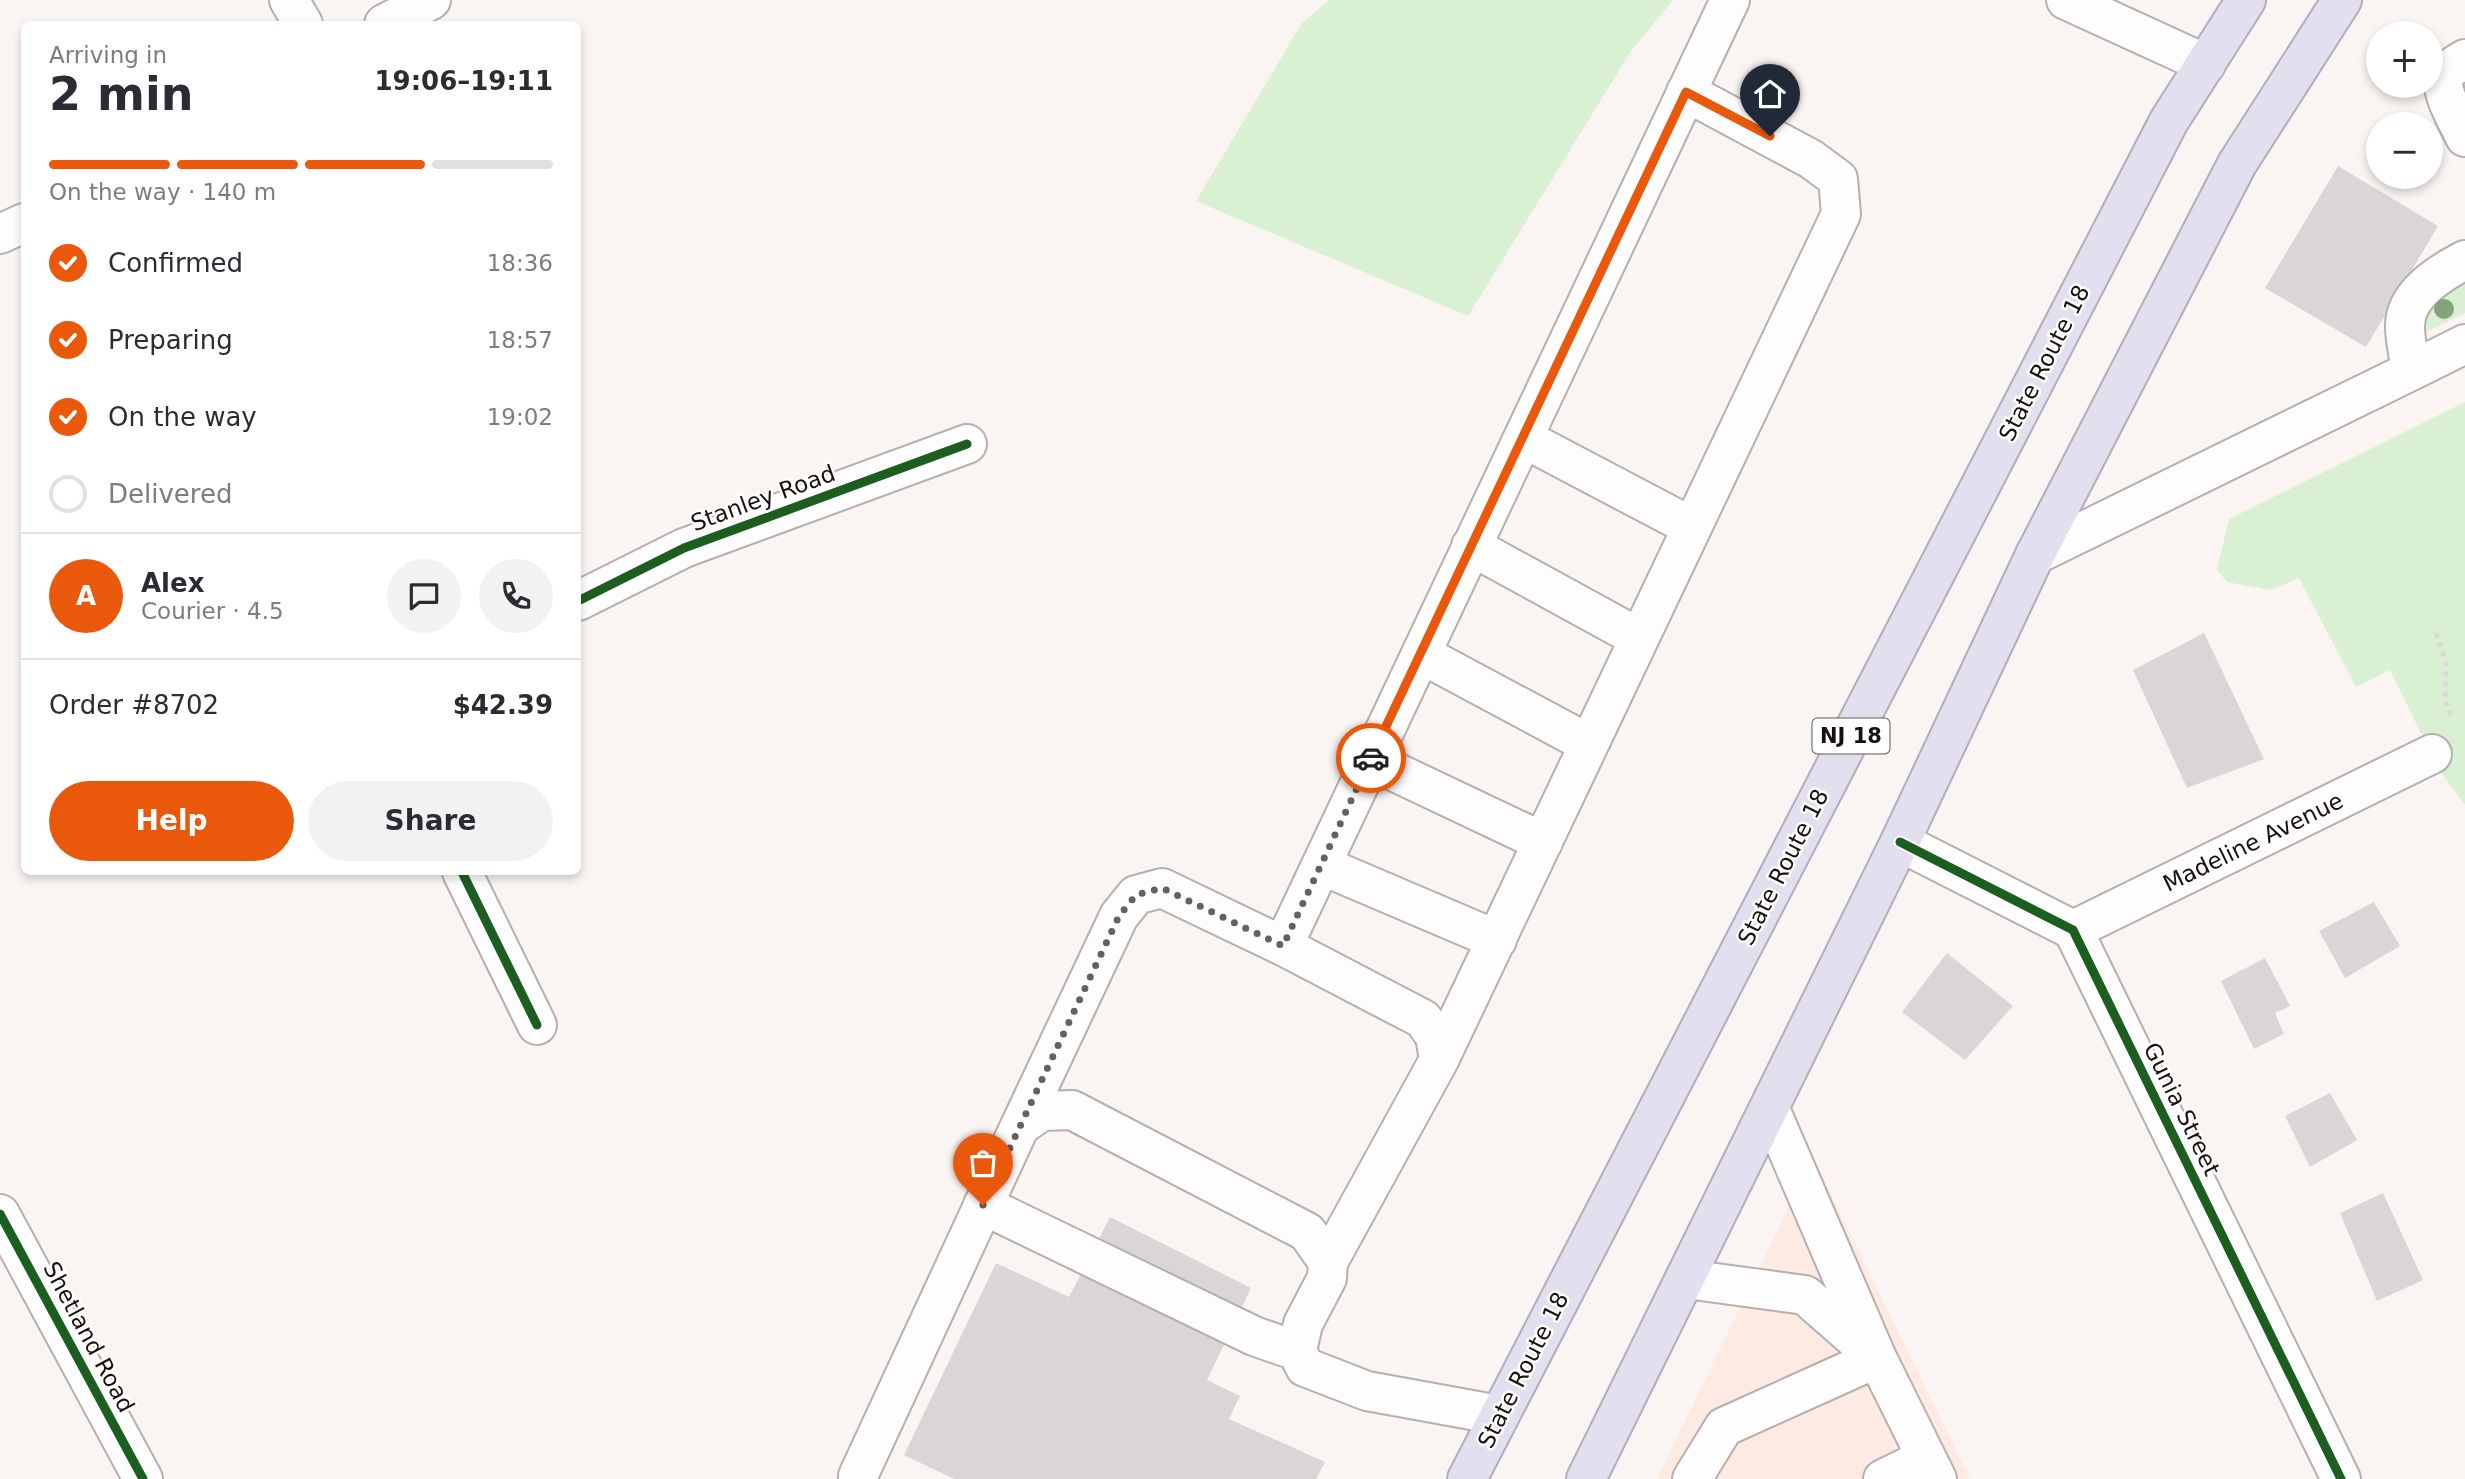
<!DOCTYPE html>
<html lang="en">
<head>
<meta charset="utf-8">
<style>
  :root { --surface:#fff; --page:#f2f2f3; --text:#2b2b33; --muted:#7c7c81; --line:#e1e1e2; --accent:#ea580c }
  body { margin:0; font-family:"DejaVu Sans",sans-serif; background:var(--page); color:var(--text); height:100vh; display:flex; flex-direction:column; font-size:26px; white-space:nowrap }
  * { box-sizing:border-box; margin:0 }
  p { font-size:23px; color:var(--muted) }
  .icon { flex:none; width:38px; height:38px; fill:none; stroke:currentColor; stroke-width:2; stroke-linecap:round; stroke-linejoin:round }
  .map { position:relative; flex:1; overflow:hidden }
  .sheet { position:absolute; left:21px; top:21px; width:560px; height:854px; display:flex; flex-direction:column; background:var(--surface); border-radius:10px; box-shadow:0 4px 10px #0003 }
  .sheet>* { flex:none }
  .controls { position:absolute; left:2366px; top:21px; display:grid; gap:14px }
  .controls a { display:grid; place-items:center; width:77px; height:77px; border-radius:50%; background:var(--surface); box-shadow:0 4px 10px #0003; font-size:35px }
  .pin { position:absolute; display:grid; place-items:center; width:60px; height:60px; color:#fff; margin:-72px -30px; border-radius:50% 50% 50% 0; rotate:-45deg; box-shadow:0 0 7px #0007 }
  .pin .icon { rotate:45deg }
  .courier { position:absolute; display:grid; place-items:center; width:70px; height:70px; margin:-35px; border:5px solid #ea580c; border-radius:50%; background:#fff; color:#222; box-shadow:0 2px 9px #0007 }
  .summary em { font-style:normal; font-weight:700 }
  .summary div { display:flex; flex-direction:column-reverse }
  .summary { display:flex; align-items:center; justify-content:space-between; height:119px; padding:0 28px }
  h1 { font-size:46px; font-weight:700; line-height:52px }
  .bar { display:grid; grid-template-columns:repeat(4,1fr); gap:10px 7px; align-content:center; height:84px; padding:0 28px }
  .bar i { height:9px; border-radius:5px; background:var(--line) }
  .bar .current { background:var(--accent) }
  .bar p { grid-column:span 4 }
  .line { display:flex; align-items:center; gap:18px; padding:0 28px; border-top:2px solid var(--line) }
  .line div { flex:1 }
  .round { display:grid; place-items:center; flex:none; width:74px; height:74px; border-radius:37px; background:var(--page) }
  ol { padding:0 28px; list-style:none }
  li { display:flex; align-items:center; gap:21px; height:77px }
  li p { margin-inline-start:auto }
  li .icon { padding:7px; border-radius:50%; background:var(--accent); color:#fff; stroke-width:4 }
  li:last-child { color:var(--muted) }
  li i { width:38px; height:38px; border:4px solid var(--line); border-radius:50% }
  .button { display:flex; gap:14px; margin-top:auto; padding:14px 28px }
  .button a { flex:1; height:80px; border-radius:42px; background:var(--accent); color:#fff; font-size:28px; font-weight:700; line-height:80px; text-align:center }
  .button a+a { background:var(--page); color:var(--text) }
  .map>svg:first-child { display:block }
</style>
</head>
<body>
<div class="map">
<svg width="2465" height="1479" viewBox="0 0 2465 1479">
  <rect width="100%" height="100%" fill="#faf4f2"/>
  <!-- built -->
  <path fill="#fceae3" d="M1813,1157l157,322h-313z"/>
  <!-- green -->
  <path fill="#daf0d2" d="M1329,0h344l-42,51 -163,265 -272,-115 106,-178z
    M2462,279l3,7v27l-43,21c-1,-29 20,-38 40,-55z
    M2465,402v403l-27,-37 -48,-98 -34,17 -57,-109 -28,12 -44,-8 -10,-12 12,-51z"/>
  <!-- building -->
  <path fill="#dcd5d8" d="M2338,166l100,60 -72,121 -101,-59z
    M2204,633l60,126 -77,29 -54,-118z
    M2374,902l26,44 -55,32 -26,-47z
    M1947,953l66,53 -48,54 -63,-48z
    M2265,958l25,48 -15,7 9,21 -30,15 -33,-68z
    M2330,1093l27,47 -47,27 -25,-51z
    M2383,1193l40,87 -46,21 -37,-88z
    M1110,1217l141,71 -44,92 33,16 -11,23 96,43 -9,17h-362l-50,-24 92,-192 73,34z"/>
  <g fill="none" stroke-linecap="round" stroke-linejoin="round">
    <defs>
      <path id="minor" d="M289,0l14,24
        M2066,0l140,64
        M384,24l47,-24
        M2465,59c-8,5 -18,10 -21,19 -4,14 15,46 21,59
        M0,234l24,-11
        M2465,260c-25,13 -61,35 -60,67 0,14 4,29 6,44l54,-27
        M1523,438l169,89
        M1471,546l168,92
        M2035,555l376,-184
        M578,601l106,-53 283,-104
        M1421,654l168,90
        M1370,760l173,82
        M1900,842l173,88 268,549
        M1321,865l176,75
        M462,872l75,153
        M2073,930l359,-176
        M1283,946l140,73 12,17 4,24 -111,202
        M1439,1060l402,-846 -3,-35 -27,-20 -125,-67
        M1770,1109l107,249 60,121
        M1020,1126l99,-210 17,-21 26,-7 121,58 447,-946
        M983,1205l271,131 43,15
        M0,1214l143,265
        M1686,1279l119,16 65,57
        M858,1479v-3l162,-350 22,-15 30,-1 235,122 21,30 -1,16 -24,46 -6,27 8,16 62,24 132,24
        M1692,1479l32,-52 153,-69
        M1883,1479l43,-21"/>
      <path id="highway" d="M1467,1479l702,-1358 77,-121
        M1586,1479l314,-637 135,-287 202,-391 105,-164"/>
    </defs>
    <!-- minor casing -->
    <use href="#minor" stroke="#b6afad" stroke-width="42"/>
    <!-- highway casing -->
    <use href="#highway" stroke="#b2adba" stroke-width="42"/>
    <!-- path -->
    <path stroke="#dbd8d8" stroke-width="4.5" stroke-dasharray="5 5" stroke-linecap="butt" d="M2436,633l10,30 -1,37 7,19"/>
    <!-- minor -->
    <use href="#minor" stroke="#fefdfd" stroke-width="38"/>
    <!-- highway -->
    <use href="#highway" stroke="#e2e0ee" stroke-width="38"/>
    <defs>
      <path id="cycleway" d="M578,601l106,-53 283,-104
        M1900,842l173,88 268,549
        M462,872l75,153
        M0,1214l143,265"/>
    </defs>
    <!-- cycleway casing -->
    <use href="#cycleway" stroke="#fff" stroke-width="13"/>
    <!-- cycleway -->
    <use href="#cycleway" stroke="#1b5e20" stroke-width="9"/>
  </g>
  <!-- trees -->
  <circle fill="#83a479" cx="2444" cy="309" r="10"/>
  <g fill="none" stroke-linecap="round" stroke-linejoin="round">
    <!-- done -->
    <path stroke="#68605c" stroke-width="7" stroke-dasharray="0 12.6" d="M983,1205l136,-289 17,-21 26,-7 121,58 88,-188"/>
    <!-- route -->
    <path stroke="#ea580c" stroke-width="9" d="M1371,758l315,-666 84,44"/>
  </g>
  <g text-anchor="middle" stroke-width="5" stroke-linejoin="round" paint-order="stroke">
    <!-- shield labels -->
    <rect fill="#fff" stroke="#5e5855" stroke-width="2" x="1812.5" y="718.5" width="77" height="35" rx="5"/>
    <g font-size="21" font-weight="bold" fill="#19100c">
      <text x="1851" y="743">NJ 18</text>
    </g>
    <!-- street labels -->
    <g font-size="23" fill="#19100c" stroke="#fff">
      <text transform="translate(2044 363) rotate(-63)" y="8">State Route 18</text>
      <text transform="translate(763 498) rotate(-20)" y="8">Stanley Road</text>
      <text transform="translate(2253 842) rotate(-26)" y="8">Madeline Avenue</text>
      <text transform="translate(1783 867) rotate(-63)" y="8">State Route 18</text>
      <text transform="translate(2182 1109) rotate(64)" y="8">Gunia Street</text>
      <text transform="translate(89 1337) rotate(62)" y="8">Shetland Road</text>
      <text transform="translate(1523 1370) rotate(-63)" y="8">State Route 18</text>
    </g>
  </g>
</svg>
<div class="controls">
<a>+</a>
<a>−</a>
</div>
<div class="pin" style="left:983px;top:1205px;background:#ea580c"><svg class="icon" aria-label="bag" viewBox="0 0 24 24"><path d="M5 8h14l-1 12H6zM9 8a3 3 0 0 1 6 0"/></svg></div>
<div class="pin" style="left:1770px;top:136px;background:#1f2937"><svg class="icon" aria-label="home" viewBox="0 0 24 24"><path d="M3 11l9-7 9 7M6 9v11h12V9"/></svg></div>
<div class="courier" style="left:1371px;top:758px"><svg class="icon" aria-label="car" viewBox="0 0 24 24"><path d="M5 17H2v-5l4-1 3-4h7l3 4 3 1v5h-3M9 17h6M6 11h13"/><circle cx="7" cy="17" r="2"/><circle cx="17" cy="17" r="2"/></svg></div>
<section class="sheet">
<div class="summary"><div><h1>2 min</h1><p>Arriving in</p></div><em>19:06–19:11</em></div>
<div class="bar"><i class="current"></i><i class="current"></i><i class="current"></i><i></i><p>On the way · 140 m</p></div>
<ol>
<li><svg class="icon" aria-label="check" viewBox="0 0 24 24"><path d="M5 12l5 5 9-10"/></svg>Confirmed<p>18:36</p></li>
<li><svg class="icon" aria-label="check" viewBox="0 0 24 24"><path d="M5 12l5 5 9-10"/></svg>Preparing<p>18:57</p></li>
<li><svg class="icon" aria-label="check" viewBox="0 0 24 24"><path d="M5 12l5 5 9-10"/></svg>On the way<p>19:02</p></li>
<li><i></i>Delivered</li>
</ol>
<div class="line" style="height:126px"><b class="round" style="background:var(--accent);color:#fff">A</b><div><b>Alex</b><p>Courier · 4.5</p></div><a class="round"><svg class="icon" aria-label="chat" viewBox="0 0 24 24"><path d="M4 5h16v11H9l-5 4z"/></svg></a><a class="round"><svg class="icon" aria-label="phone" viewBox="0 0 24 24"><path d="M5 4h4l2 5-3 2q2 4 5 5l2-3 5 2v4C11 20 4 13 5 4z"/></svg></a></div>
<div class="line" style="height:91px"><div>Order #8702</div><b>$42.39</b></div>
<div class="button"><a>Help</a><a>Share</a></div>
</section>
</div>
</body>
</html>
